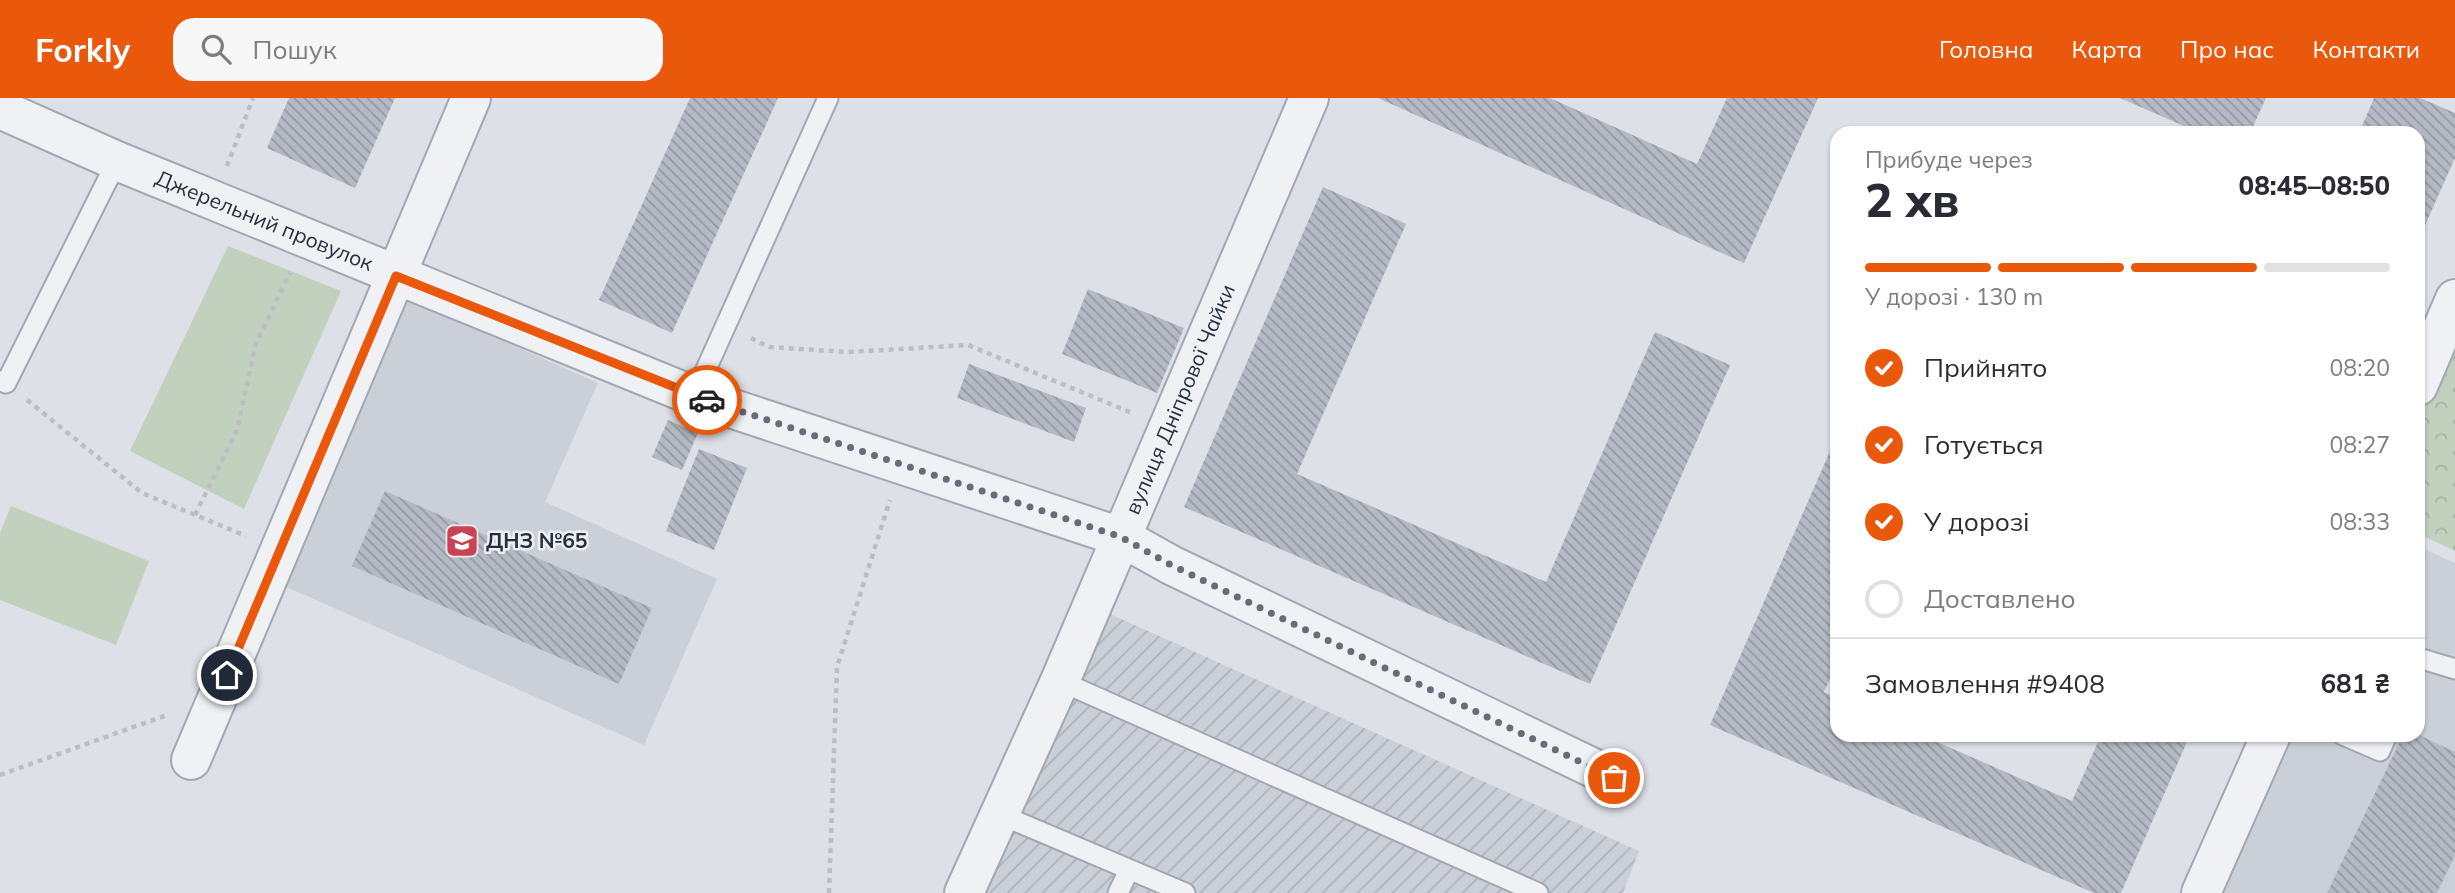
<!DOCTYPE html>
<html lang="uk">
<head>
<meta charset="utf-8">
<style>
  :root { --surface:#fff; --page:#f7f7f7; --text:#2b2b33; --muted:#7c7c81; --line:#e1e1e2; --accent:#ea580c }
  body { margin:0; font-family:Mulish,sans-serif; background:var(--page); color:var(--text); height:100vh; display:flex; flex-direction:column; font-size:26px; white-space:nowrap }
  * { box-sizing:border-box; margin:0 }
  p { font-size:23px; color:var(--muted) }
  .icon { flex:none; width:38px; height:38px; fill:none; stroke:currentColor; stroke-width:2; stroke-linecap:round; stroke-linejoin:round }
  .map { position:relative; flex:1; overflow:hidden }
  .sheet { position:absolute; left:1830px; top:28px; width:595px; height:616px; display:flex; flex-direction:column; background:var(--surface); border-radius:21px; box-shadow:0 2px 5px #0004 }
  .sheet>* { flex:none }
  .pin { position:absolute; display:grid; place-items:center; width:60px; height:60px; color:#fff; margin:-30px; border:4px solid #fff; border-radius:50%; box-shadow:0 2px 7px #0007 }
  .courier { position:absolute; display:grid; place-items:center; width:70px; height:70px; margin:-35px; border:5px solid #ea580c; border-radius:50%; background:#fff; color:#222; box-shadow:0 2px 9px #0007 }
  .summary em { font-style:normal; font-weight:800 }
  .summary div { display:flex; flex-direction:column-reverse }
  .summary { display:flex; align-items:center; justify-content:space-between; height:119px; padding:0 35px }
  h1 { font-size:46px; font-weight:800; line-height:52px }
  .bar { display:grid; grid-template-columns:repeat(4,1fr); gap:10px 7px; align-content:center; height:84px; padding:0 35px }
  .bar i { height:9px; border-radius:5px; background:var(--line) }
  .bar .active { background:var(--accent) }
  .bar p { grid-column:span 4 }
  .line { display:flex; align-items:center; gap:18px; padding:0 35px; border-top:2px solid var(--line) }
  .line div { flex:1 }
  ol { padding:0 35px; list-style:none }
  li { display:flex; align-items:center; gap:21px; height:77px }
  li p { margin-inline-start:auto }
  li .icon { padding:7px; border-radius:50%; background:var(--accent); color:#fff; stroke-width:4 }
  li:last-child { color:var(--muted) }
  li i { width:38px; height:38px; border:4px solid var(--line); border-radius:50% }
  header { display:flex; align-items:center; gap:42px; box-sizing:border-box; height:98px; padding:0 35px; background:var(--accent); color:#fff }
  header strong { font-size:33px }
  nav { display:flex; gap:38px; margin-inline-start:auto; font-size:24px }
  .search { width:490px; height:63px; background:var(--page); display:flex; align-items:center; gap:18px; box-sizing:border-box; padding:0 24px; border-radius:21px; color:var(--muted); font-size:26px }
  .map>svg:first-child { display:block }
</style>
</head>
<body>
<header>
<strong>Forkly</strong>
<div class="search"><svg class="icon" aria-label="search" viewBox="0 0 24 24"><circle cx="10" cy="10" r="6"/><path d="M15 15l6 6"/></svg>Пошук</div>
<nav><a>Головна</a><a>Карта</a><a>Про нас</a><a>Контакти</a></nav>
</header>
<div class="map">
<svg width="2455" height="795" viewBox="0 0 2455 795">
  <defs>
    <pattern id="industrial-furrows" width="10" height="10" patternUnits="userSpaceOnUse" patternTransform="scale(1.75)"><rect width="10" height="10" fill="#cbcfd8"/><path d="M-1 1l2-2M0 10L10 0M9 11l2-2" fill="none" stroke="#aeb2ba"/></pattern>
    <pattern id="forest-crowns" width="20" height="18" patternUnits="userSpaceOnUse" patternTransform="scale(1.75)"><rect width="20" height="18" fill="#c2d0be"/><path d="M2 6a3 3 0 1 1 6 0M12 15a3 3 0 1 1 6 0" fill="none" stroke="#a7b3a4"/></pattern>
    <pattern id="building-back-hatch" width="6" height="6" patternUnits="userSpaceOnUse" patternTransform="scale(1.75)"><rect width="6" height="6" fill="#b4b9c3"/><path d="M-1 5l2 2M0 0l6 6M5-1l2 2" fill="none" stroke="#9297a0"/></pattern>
  </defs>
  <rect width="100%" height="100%" fill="#dde0e7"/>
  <!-- built -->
  <path fill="#cbcfd8" d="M401,198l197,87 -53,119 172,77 -73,166 -369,-163z
    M2419,449l36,16v330h-238l71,-158h130z"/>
  <!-- industrial -->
  <path fill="url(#industrial-furrows)" d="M1101,512l538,241 -16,42h-651z"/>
  <!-- forest -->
  <path fill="url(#forest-crowns)" d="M2455,227v226l-36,-17v-118z"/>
  <!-- park -->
  <path fill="#c2d0be" d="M228,148l113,45 -97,218 -114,-58z
    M11,408l138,55 -33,84 -116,-45v-67z"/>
  <!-- building -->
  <path fill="url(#building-back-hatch)" d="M289,0h106l-40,90 -88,-40z
    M690,0h88l-106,235 -73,-33z
    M1378,0h172l147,66 30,-66h91l-74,165z
    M2120,0h146l-16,35h-50z
    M2374,0h46l35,15v45l-37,83v-108h-59z
    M1323,89l83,37 -109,250 249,108 109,-250 75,33 -140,319 -406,-177z
    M1088,191l96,39 -27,65 -95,-39z
    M969,266l117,44 -12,34 -117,-44z
    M668,322l30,13 -16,37 -30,-13z
    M1838,335v228l-14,31 14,7v36h83l151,66 29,-66h89l-69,158h-27l-384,-168z
    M699,351l48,19 -33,82 -48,-19z
    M385,393l267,117 -33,76 -267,-118z
    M2403,637h16l36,17v103l-18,38h-110z"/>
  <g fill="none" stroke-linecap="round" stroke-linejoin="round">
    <defs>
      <path id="service" d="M0,283l6,2 111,-222
        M694,298l134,-298
        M2422,561l33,10
        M1060,583l478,212
        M2343,637l37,16 7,-16
        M999,716l186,79
        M1118,795l11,-23"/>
      <g id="minor">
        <path id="s1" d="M0,11l117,52 577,235 427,141 50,28 443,213"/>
        <path d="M2418,288l37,-87"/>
        <path d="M191,662l280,-662"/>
        <path id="s2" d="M964,795l96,-212 249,-583"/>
        <path d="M2201,795l70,-158"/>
      </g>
    </defs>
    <!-- service casing -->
    <use href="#service" stroke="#a3a7b1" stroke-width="23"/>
    <!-- minor casing -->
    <use href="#minor" stroke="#a3a7b1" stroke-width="42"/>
    <!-- path -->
    <path stroke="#bbbec5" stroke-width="4.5" stroke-dasharray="5 5" stroke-linecap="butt" d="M227,68l26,-68
      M751,240l18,9 79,5 120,-7 164,68
      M27,302l115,93 104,43
      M195,417l42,-85 19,-87 34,-70
      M0,677l167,-60
      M829,795l8,-226 53,-167"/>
    <!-- service -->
    <use href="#service" stroke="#eff1f5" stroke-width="19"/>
    <!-- minor -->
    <use href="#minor" stroke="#eff1f5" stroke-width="38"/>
  </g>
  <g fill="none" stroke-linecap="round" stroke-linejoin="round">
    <!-- done -->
    <path stroke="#676c78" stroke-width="7" stroke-dasharray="0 12.6" d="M707,302l414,137 50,28 443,213"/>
    <!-- route -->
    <path stroke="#ea580c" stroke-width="9" d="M227,577l169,-399 311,124"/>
  </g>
  <!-- icons -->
  <defs>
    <symbol id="school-square" viewBox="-11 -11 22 22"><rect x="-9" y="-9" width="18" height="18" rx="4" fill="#cb4253" stroke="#eceff4"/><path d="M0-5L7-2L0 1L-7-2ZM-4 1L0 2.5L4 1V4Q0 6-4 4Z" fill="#fff"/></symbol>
  </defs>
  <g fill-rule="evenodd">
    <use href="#school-square" x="443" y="424" width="38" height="38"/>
  </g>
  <g text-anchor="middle" stroke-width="5" stroke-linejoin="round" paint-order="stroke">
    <!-- street labels -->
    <g font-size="21" fill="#272e3d" stroke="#eceff4">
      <text dy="7" stroke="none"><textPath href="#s1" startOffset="287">Джерельний провулок</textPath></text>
      <text dy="7" stroke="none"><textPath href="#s2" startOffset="539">вулиця Дніпрової Чайки</textPath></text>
    </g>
    <!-- poi labels -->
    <g font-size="21" font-weight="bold" fill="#272e3d" stroke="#eceff4" text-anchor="start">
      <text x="486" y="450">ДНЗ №65</text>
    </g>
  </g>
</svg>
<div class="pin" style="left:1614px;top:680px;background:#ea580c"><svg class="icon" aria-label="bag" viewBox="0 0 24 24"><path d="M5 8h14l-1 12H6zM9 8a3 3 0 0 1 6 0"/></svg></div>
<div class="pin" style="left:227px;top:577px;background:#1f2937"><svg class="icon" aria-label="home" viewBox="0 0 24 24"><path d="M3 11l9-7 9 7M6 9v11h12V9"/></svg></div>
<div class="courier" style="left:707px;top:302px"><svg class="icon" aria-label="car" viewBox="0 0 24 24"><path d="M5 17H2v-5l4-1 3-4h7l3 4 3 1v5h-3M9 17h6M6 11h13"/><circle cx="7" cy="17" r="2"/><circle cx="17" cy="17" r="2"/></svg></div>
<section class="sheet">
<div class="summary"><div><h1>2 хв</h1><p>Прибуде через</p></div><em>08:45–08:50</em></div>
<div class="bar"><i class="active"></i><i class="active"></i><i class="active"></i><i></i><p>У дорозі · 130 m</p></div>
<ol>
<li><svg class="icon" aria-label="check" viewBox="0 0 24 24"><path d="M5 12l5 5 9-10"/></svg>Прийнято<p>08:20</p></li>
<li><svg class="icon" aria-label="check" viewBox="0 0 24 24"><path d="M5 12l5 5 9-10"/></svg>Готується<p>08:27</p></li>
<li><svg class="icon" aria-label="check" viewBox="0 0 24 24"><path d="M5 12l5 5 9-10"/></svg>У дорозі<p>08:33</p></li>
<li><i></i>Доставлено</li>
</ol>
<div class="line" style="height:91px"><div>Замовлення #9408</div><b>681 ₴</b></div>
</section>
</div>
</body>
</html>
